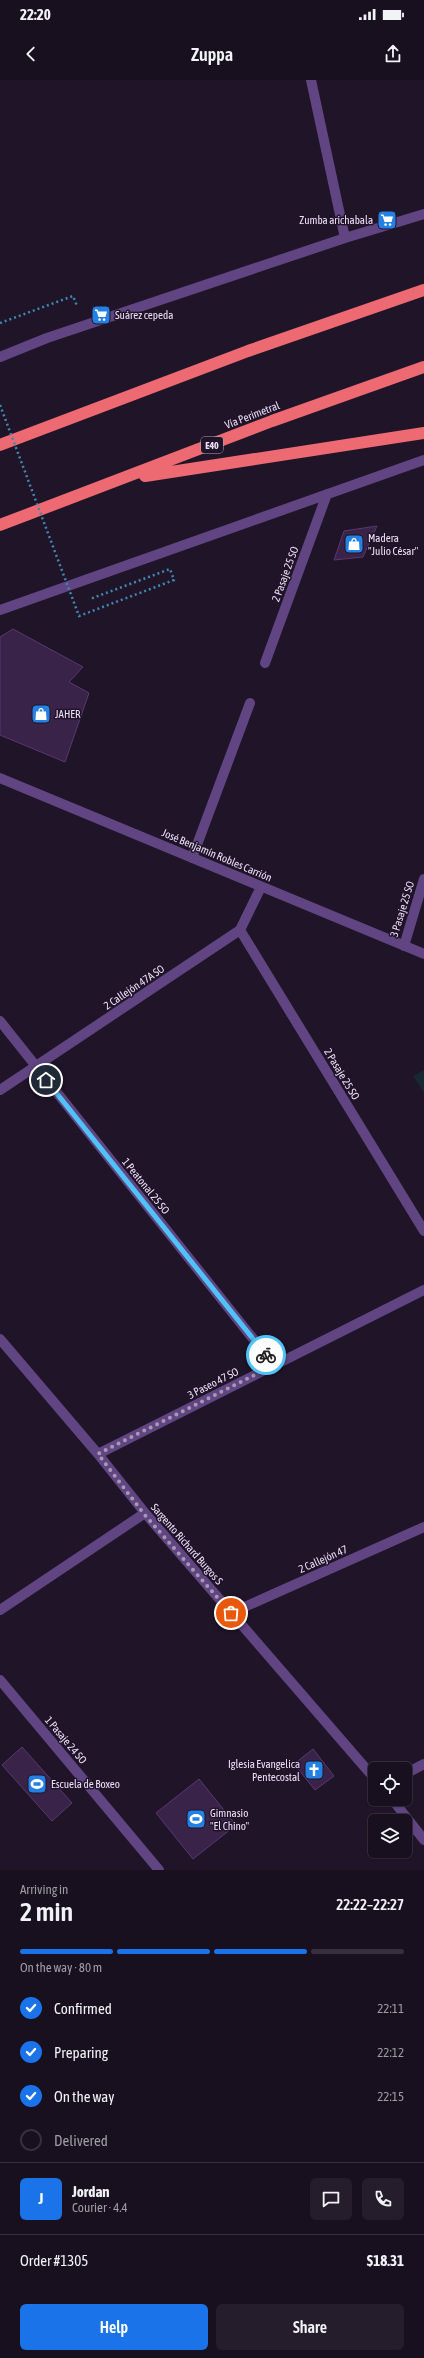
<!DOCTYPE html>
<html lang="en">
<head>
<meta charset="utf-8">
<style>
  :root { --surface:#180f1f; --page:#251d2c; --text:#f1f3f6; --muted:#9f9ca4; --line:#362f3d; --accent:#1a73e8 }
  body { margin:0; font-family:"Asap Condensed",sans-serif; background:var(--page); color:var(--text); height:100vh; display:flex; flex-direction:column; font-size:15px; white-space:nowrap }
  * { box-sizing:border-box; margin:0 }
  p { font-size:13px; color:var(--muted) }
  .icon { flex:none; width:22px; height:22px; fill:none; stroke:currentColor; stroke-width:2; stroke-linecap:round; stroke-linejoin:round }
  .map { position:relative; height:1790px; overflow:hidden }
  .details { display:flex; flex-direction:column; background:var(--surface); flex:1 }
  .details>* { flex:none }
  .fabs { position:absolute; left:368px; top:1682px; display:grid; gap:8px }
  .fabs a { display:grid; place-items:center; width:44px; height:44px; border-radius:6px; background:var(--surface); box-shadow:0 1px 3px #0004,0 0 0 1px var(--line); font-size:20px }
  .pin { position:absolute; display:grid; place-items:center; width:34px; height:34px; color:#fff; margin:-17px; border:2px solid #fff; border-radius:50%; box-shadow:0 1px 4px #0007 }
  .courier { position:absolute; display:grid; place-items:center; width:40px; height:40px; margin:-20px; border:3px solid #4fc3f7; border-radius:50%; background:#fff; color:#222; box-shadow:0 1px 5px #0007 }
  .summary em { font-style:normal; font-weight:600 }
  .summary div { display:flex; flex-direction:column-reverse }
  .summary { display:flex; align-items:center; justify-content:space-between; height:68px; padding:0 20px }
  h1 { font-size:26px; font-weight:600; line-height:30px }
  .bar { display:grid; grid-template-columns:repeat(4,1fr); gap:6px 4px; align-content:center; height:48px; padding:0 20px }
  .bar i { height:5px; border-radius:3px; background:var(--line) }
  .bar .active { background:var(--accent) }
  .bar p { grid-column:span 4 }
  .line { display:flex; align-items:center; gap:10px; padding:0 20px; border-top:1px solid var(--line) }
  .line div { flex:1 }
  .round { display:grid; place-items:center; flex:none; width:42px; height:42px; border-radius:6px; background:var(--page) }
  ol { padding:0 20px; list-style:none }
  li { display:flex; align-items:center; gap:12px; height:44px }
  li p { margin-inline-start:auto }
  li .icon { padding:4px; border-radius:50%; background:var(--accent); color:#fff; stroke-width:4 }
  li:last-child { color:var(--muted) }
  li i { width:22px; height:22px; border:2px solid var(--line); border-radius:50% }
  .button { display:flex; gap:8px; margin-top:auto; padding:8px 20px }
  .button a { flex:1; height:46px; border-radius:6px; background:var(--accent); color:#fff; font-size:16px; font-weight:600; line-height:46px; text-align:center }
  .button a+a { background:var(--page); color:var(--text) }
  .status { display:flex; justify-content:space-between; align-items:center; height:28px; padding:0 20px; background:var(--surface); direction:ltr }
  .status svg { height:11px; fill:currentColor }
  header { display:flex; justify-content:space-between; align-items:center; height:52px; padding:0 20px; background:var(--surface); font-size:18px; font-weight:600 }
  .map>svg:first-child { display:block }
</style>
</head>
<body>
<div class="status"><b>22:20</b><svg viewBox="0 0 49 12"><path d="M0 12V9h3v3zM5 12V6h3v6zM10 12V3h3v9zM15 12V0h3v12zM26 1h20v11H26zM47 4h2v5h-2z"/></svg></div>
<header><svg class="icon" aria-label="back" viewBox="0 0 24 24"><path d="M15 5l-7 7 7 7"/></svg>Zuppa<svg class="icon" aria-label="share" viewBox="0 0 24 24"><path d="M12 15V3M7 8l5-5 5 5M5 13v7h14v-7"/></svg></header>
<div class="map">
<svg width="424" height="1790" viewBox="0 0 424 1790">
  <rect width="100%" height="100%" fill="#201429"/>
  <!-- green -->
  <path fill="#182832" d="M424,990v23l-11,-17z"/>
  <!-- building -->
  <path fill="#392348" stroke="#5b3771" d="M377,446l-14,31 -29,3 10,-29z
    M13,549l70,38 -14,15 20,11 -24,69 -65,-27v-98z
    M22,1667l50,56 -20,18 -50,-56z
    M313,1669l21,27 -19,14 -21,-26z
    M199,1699l37,46 -43,34 -37,-46z"/>
  <g fill="none" stroke-linecap="round" stroke-linejoin="round">
    <!-- path -->
    <path stroke="#4088af" stroke-width="2.5" stroke-dasharray="2 3" stroke-linecap="butt" d="M0,243l73,-27 4,10"/>
    <!-- minor -->
    <path stroke="#614582" stroke-width="10" d="M311,0l34,158
      M0,277l47,-19 298,-100 79,-24
      M0,530l424,-150
      M265,583l62,-169
      M0,698l424,176
      M192,778l58,-155
      M240,850l184,301
      M404,866l20,-67
      M0,941l274,344
      M0,1010l240,-160 21,-43
      M0,1259l98,115 47,59 230,266
      M98,1374l326,-164
      M0,1530l145,-97
      M231,1533l193,-86
      M0,1600l159,190
      M405,1694l19,-10
      M392,1719l32,41"/>
    <!-- highway -->
    <path stroke="#ed6a72" stroke-width="12" d="M0,365l248,-94 176,-61
      M145,396l279,-43
      M0,445l272,-104 152,-54"/>
    <!-- path-bridge -->
    <path stroke="#4088af" stroke-width="2.5" stroke-dasharray="2 3" stroke-linecap="butt" d="M0,325l79,211 95,-36 -4,-11 -80,30"/>
  </g>
  <g fill="none" stroke-linecap="round" stroke-linejoin="round">
    <!-- done -->
    <path stroke="#a699b2" stroke-width="4" stroke-dasharray="0 7.2" d="M231,1533l-87,-99 -46,-60 176,-89 -8,-10"/>
    <!-- route -->
    <path stroke="#4fc3f7" stroke-width="5" d="M46,1000l220,275"/>
  </g>
  <!-- icons -->
  <defs>
    <symbol id="supermarket-square" viewBox="-11 -11 22 22"><rect x="-9" y="-9" width="18" height="18" rx="4" fill="#2381e4" stroke="#201429"/><path d="M-6-5.5h2.5l.6 2H6L4.5 2H-2.5L-4.4-4H-6ZM-1.5 3.2a1.3 1.3 0 1 0 .1 0ZM3 3.2a1.3 1.3 0 1 0 .1 0Z" fill="#fff"/></symbol>
    <symbol id="shop-square" viewBox="-11 -11 22 22"><rect x="-9" y="-9" width="18" height="18" rx="4" fill="#2381e4" stroke="#201429"/><path d="M-5-2.5h2.3a2.7 3.5 0 0 1 5.4 0H5L5.5 6h-11ZM-1.5-2.5h3a1.5 2.3 0 0 0-3 0Z" fill="#fff"/></symbol>
    <symbol id="church-square" viewBox="-11 -11 22 22"><rect x="-9" y="-9" width="18" height="18" rx="4" fill="#2381e4" stroke="#201429"/><path d="M-1.2-6h2.4v3.5h3.3v2.4h-3.3V6h-2.4V-.1h-3.3v-2.4h3.3Z" fill="#fff"/></symbol>
    <symbol id="stadium-square" viewBox="-11 -11 22 22"><rect x="-9" y="-9" width="18" height="18" rx="4" fill="#2381e4" stroke="#201429"/><path d="M0-5a6.5 5 0 1 0 0 10a6.5 5 0 1 0 0-10ZM-3.5-1.8h7v3.6h-7Z" fill="#fff"/></symbol>
  </defs>
  <g fill-rule="evenodd">
    <use href="#supermarket-square" x="376" y="129" width="22" height="22"/>
    <use href="#supermarket-square" x="90" y="224" width="22" height="22"/>
    <use href="#shop-square" x="343" y="453" width="22" height="22"/>
    <use href="#shop-square" x="30" y="623" width="22" height="22"/>
    <use href="#church-square" x="303" y="1679" width="22" height="22"/>
    <use href="#stadium-square" x="26" y="1693" width="22" height="22"/>
    <use href="#stadium-square" x="185" y="1728" width="22" height="22"/>
  </g>
  <g text-anchor="middle" stroke-width="3" stroke-linejoin="round" paint-order="stroke">
    <!-- shield labels -->
    <rect fill="#201429" stroke="#b0a3bc" stroke-width="1" x="201" y="357" width="22" height="16" rx="3"/>
    <g font-size="10" font-weight="bold" fill="#eee0fb">
      <text x="212" y="369">E40</text>
    </g>
    <!-- poi labels -->
    <g font-size="11" fill="#eee0fb" stroke="#201429" text-anchor="start">
      <text x="373" y="144" text-anchor="end">Zumba arichabala</text>
      <text x="115" y="239">Suárez cepeda</text>
      <text x="368" y="462">Madera<tspan x="368" dy="13">"Julio César"</tspan></text>
      <text x="55" y="638">JAHER</text>
      <text x="300" y="1688" text-anchor="end">Iglesia Evangelica<tspan x="300" dy="13">Pentecostal</tspan></text>
      <text x="51" y="1708">Escuela de Boxeo</text>
      <text x="210" y="1737">Gimnasio<tspan x="210" dy="13">"El Chino"</tspan></text>
    </g>
    <!-- street labels -->
    <g font-size="11" fill="#eee0fb" stroke="#201429">
      <text transform="translate(252 335) rotate(-21)" y="4">Vía Perimetral</text>
      <text transform="translate(285 494) rotate(-70)" y="4">2 Pasaje 25 SO</text>
      <text transform="translate(217 775) rotate(23)" y="4">José Benjamín Robles Carrión</text>
      <text transform="translate(402 829) rotate(-73)" y="4">3 Pasaje 25 SO</text>
      <text transform="translate(134 907) rotate(-34)" y="4">2 Callejón 47A SO</text>
      <text transform="translate(342 994) rotate(59)" y="4">2 Pasaje 25 SO</text>
      <text transform="translate(146 1106) rotate(51)" y="4">1 Peatonal 25 SO</text>
      <text transform="translate(213 1303) rotate(-27)" y="4">3 Paseo 47 SO</text>
      <text transform="translate(187 1464) rotate(49)" y="4">Sargento Richard Burgos S</text>
      <text transform="translate(323 1479) rotate(-24)" y="4">2 Callejón 47</text>
      <text transform="translate(66 1660) rotate(50)" y="4">1 Pasaje 24 SO</text>
    </g>
  </g>
</svg>
<div class="fabs">
<a><svg class="icon" aria-label="locate" viewBox="0 0 24 24"><circle cx="12" cy="12" r="6"/><path d="M12 2v4M12 18v4M2 12h4M18 12h4"/></svg></a>
<a><svg class="icon" aria-label="layers" viewBox="0 0 24 24"><path d="M12 4l9 5-9 5-9-5zM3 14l9 5 9-5"/></svg></a>
</div>
<div class="pin" style="left:231px;top:1533px;background:#ea580c"><svg class="icon" aria-label="bag" viewBox="0 0 24 24"><path d="M5 8h14l-1 12H6zM9 8a3 3 0 0 1 6 0"/></svg></div>
<div class="pin" style="left:46px;top:1000px;background:#1f2937"><svg class="icon" aria-label="home" viewBox="0 0 24 24"><path d="M3 11l9-7 9 7M6 9v11h12V9"/></svg></div>
<div class="courier" style="left:266px;top:1275px"><svg class="icon" aria-label="bike" viewBox="0 0 24 24"><circle cx="6" cy="16" r="4"/><circle cx="18" cy="16" r="4"/><path d="M6 16l4-8h5l3 8M10 8l3 8H6M13 5h3"/></svg></div>
</div>
<section class="details">
<div class="summary"><div><h1>2 min</h1><p>Arriving in</p></div><em>22:22–22:27</em></div>
<div class="bar"><i class="active"></i><i class="active"></i><i class="active"></i><i></i><p>On the way · 80 m</p></div>
<ol>
<li><svg class="icon" aria-label="check" viewBox="0 0 24 24"><path d="M5 12l5 5 9-10"/></svg>Confirmed<p>22:11</p></li>
<li><svg class="icon" aria-label="check" viewBox="0 0 24 24"><path d="M5 12l5 5 9-10"/></svg>Preparing<p>22:12</p></li>
<li><svg class="icon" aria-label="check" viewBox="0 0 24 24"><path d="M5 12l5 5 9-10"/></svg>On the way<p>22:15</p></li>
<li><i></i>Delivered</li>
</ol>
<div class="line" style="height:72px"><b class="round" style="background:var(--accent);color:#fff">J</b><div><b>Jordan</b><p>Courier · 4.4</p></div><a class="round"><svg class="icon" aria-label="chat" viewBox="0 0 24 24"><path d="M4 5h16v11H9l-5 4z"/></svg></a><a class="round"><svg class="icon" aria-label="phone" viewBox="0 0 24 24"><path d="M5 4h4l2 5-3 2q2 4 5 5l2-3 5 2v4C11 20 4 13 5 4z"/></svg></a></div>
<div class="line" style="height:52px"><div>Order #1305</div><b>$18.31</b></div>
<div class="button"><a>Help</a><a>Share</a></div>
</section>
</body>
</html>
